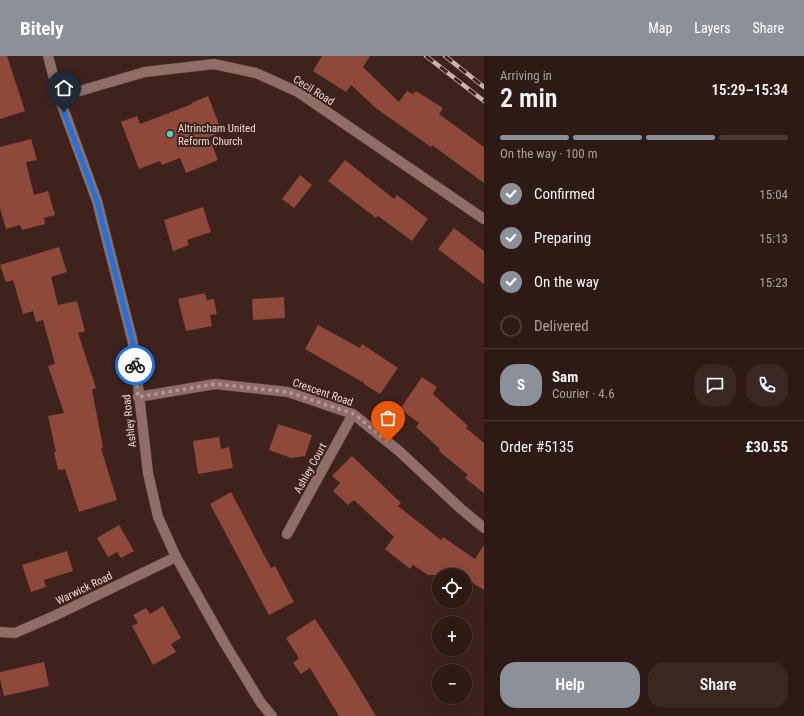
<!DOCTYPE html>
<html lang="en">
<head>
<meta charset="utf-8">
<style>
  :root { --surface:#2e1a15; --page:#3a2722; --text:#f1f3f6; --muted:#a7a1a0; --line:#493834; --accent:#8c9099 }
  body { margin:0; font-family:"Roboto Condensed",sans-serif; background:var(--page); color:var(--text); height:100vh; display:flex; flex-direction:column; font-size:15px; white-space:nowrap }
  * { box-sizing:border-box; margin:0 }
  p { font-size:13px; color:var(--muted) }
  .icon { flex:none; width:22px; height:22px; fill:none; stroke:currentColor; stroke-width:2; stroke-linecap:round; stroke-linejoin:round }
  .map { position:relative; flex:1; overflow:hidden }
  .drawer { display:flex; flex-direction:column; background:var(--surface); width:320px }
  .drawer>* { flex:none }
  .tools { position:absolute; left:432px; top:512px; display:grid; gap:8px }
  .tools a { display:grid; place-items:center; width:40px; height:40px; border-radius:50%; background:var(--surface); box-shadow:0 4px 16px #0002,0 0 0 1px var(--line); font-size:20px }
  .pin { position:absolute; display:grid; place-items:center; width:34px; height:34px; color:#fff; margin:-41px -17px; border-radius:50% 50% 50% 0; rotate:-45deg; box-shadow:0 0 4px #0007 }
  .pin .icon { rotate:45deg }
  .courier { position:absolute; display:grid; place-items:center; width:40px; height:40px; margin:-20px; border:3px solid #1a73e8; border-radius:50%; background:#fff; color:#222; box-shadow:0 1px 5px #0007 }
  .head em { font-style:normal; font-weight:600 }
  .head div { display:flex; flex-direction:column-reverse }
  .head { display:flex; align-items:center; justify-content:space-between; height:68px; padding:0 16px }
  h1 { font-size:26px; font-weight:600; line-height:30px }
  .bar { display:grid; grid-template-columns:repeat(4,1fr); gap:6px 4px; align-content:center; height:48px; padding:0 16px }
  .bar i { height:5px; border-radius:3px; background:var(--line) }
  .bar .active { background:var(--accent) }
  .bar p { grid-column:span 4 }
  .line { display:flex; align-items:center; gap:10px; padding:0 16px; border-top:1px solid var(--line) }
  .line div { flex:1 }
  .round { display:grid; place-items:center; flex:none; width:42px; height:42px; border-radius:16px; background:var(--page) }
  ol { padding:0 16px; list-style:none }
  li { display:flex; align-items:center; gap:12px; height:44px }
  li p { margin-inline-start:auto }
  li .icon { padding:4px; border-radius:50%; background:var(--accent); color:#fff; stroke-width:4 }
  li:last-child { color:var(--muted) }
  li i { width:22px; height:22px; border:2px solid var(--line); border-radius:50% }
  .primary-button { display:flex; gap:8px; margin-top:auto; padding:8px 16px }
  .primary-button a { flex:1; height:46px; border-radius:16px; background:var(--accent); color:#fff; font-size:16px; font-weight:600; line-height:46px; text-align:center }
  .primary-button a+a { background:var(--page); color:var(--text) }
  header { display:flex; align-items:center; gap:24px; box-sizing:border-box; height:56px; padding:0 20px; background:var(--accent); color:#fff }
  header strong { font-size:19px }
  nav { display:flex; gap:22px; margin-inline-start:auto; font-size:14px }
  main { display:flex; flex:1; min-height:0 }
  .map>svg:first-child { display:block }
</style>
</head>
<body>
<header>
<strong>Bitely</strong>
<nav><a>Map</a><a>Layers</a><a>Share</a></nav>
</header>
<main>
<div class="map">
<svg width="484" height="660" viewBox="0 0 484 660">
  <rect width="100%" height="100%" fill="#3e221c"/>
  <!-- building -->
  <path fill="#8e493a" d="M0,0h7l18,55 -25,8z
    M322,0h48l-7,11 36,35 8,-11 6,3 3,-3 27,17 -4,6 45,33v36l-52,-38 -1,2 -54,-38 -26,-24 -5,7 -33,-21z
    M208,40l14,36 -13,5 9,23 -32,13 -6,-15 -18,7 -2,-4 -21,8 -18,-47 16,-6 3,8 52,-20 -1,-1z
    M31,83l6,21 -11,2 8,33 14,-4 7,24 -11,3 1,6 -23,6 -2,-5 -14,4 -6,-21v-61z
    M345,104l49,39 3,-4 31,24 -16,22 -34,-25 -2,2 -48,-37z
    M300,119l12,10 -18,23 -12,-9z
    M203,151l8,25 -24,8 2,5 -16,6 -9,-31z
    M454,172l30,23v33l-46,-35z
    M59,191l8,25 -16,5 7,28 19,-4 8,30 -7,2 18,55 -4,2 11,57 -2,1 16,52 -38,12 -14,-43 -7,1 -4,-18h2l-8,-36 16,-3 -16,-47 7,-2 -12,-44 -7,2 -3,-11 -10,3 -10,-34 -7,2 -6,-17z
    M205,237l2,7 7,-1 3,15 -7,1 2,11 -26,5 -8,-32z
    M284,241l1,21 -32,2 -1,-21z
    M318,269l42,23 2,-4 36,24 -18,26 -16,-10v-1l-59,-34z
    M422,321l15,10 -4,7 35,32 -2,2 18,15v50l-19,-15 3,-3 -29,-24 1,-2 -24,-22 3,-4 -19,-14z
    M278,368l34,11 -7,21 -14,2 -22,-8z
    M219,381l2,12 8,-2 4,21 -35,6 -5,-33z
    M352,400l49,47 -3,3 43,34 2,-3 32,22 9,-14v45l-19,-12v-3h-37l-15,-10 -3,4 -25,-20 9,-12 -40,-37 -6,5 -15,-14 7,-8 -8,-7z
    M231,436l40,76 4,-2 19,36 -25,13 -59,-111z
    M119,469l15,26 -13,7 -4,-6 -9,5 -11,-19z
    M67,495l6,20 -29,9 2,7 -15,5 -9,-27z
    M163,550l18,32 -10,6 5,8 -23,13 -21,-39 6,-3 -5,-8 13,-7 4,6z
    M315,563l32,49 29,48h-37l-29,-48 -9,6 -8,-11 6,-5 -13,-20z
    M44,606l5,24 -45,10 -4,-17v-7z"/>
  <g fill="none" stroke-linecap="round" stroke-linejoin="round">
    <defs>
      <path id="street" d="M59,41l86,-25 69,-8 42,9 42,19 186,127
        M138,341l77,-13 73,8 65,22 46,37 62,58 23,19
        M287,478l66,-120
        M0,576l15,1 39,-17 122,-59"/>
      <path id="secondary" d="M48,0l11,41 38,104 36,142 15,130 10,44 18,40 49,87 36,59 11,13"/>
    </defs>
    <!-- street casing -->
    <use href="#street" stroke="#58403c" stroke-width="11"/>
    <!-- secondary casing -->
    <use href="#secondary" stroke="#58403c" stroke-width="11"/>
    <!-- street -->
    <use href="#street" stroke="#906e67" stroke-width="10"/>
    <!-- secondary -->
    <use href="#secondary" stroke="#906e67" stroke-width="10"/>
    <defs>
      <path id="rail" d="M426,0l58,45
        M445,0l39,31"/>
    </defs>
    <!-- rail casing -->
    <use href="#rail" stroke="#cab4b0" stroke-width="4.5"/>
    <!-- rail -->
    <use href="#rail" stroke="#3e221c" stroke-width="3" stroke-dasharray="9" stroke-linecap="butt"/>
  </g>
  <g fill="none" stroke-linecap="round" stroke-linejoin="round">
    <!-- done -->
    <path stroke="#af9894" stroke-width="4" stroke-dasharray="0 7.2" d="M135,309l3,32 77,-13 73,8 66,22 34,28"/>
    <!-- route -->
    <path stroke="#1a73e8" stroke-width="5" d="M64,56l33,89 36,142 2,22"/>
  </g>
  <!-- markers -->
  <circle fill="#51ccd1" stroke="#3e221c" stroke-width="1.5" cx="170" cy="78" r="4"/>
  <g text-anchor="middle" stroke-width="4" stroke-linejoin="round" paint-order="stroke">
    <!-- street labels -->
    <g font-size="11" fill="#ecd8d4" stroke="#3e221c">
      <text transform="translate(314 34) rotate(32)" y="4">Cecil Road</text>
      <text transform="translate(323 336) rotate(19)" y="4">Crescent Road</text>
      <text transform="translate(129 365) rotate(-97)" y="4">Ashley Road</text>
      <text transform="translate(310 412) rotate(-61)" y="4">Ashley Court</text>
      <text transform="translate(84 532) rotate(-26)" y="4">Warwick Road</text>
    </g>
    <!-- poi labels -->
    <g font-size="11" fill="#ecd8d4" stroke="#3e221c" text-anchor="start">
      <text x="178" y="76">Altrincham United<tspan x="178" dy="13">Reform Church</tspan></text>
    </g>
  </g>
</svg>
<div class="tools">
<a><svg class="icon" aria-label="locate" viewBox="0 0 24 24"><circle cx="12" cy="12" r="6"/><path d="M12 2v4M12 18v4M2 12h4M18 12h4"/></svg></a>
<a>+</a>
<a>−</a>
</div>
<div class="pin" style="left:388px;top:386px;background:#ea580c"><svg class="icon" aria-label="bag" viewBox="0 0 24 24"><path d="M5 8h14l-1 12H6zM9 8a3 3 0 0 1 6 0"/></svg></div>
<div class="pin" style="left:64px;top:56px;background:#1f2937"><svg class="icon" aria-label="home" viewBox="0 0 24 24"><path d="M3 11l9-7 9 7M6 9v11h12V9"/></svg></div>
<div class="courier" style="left:135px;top:309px"><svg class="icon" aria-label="bike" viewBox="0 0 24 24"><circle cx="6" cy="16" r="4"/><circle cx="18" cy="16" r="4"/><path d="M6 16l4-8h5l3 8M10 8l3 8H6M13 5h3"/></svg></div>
</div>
<section class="drawer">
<div class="head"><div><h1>2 min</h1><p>Arriving in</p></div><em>15:29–15:34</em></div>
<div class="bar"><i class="active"></i><i class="active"></i><i class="active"></i><i></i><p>On the way · 100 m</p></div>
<ol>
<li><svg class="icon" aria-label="check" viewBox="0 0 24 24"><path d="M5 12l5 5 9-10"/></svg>Confirmed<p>15:04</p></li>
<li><svg class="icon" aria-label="check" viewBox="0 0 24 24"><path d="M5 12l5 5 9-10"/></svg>Preparing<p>15:13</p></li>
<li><svg class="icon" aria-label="check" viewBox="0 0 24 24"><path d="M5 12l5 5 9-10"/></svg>On the way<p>15:23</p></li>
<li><i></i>Delivered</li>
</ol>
<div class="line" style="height:72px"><b class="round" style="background:var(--accent);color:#fff">S</b><div><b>Sam</b><p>Courier · 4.6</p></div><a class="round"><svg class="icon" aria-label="chat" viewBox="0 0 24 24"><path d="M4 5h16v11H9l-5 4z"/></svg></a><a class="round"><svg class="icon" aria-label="phone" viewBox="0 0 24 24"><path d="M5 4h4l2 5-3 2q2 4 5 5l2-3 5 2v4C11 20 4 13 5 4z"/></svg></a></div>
<div class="line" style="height:52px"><div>Order #5135</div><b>£30.55</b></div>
<div class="primary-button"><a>Help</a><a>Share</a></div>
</section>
</main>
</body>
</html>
